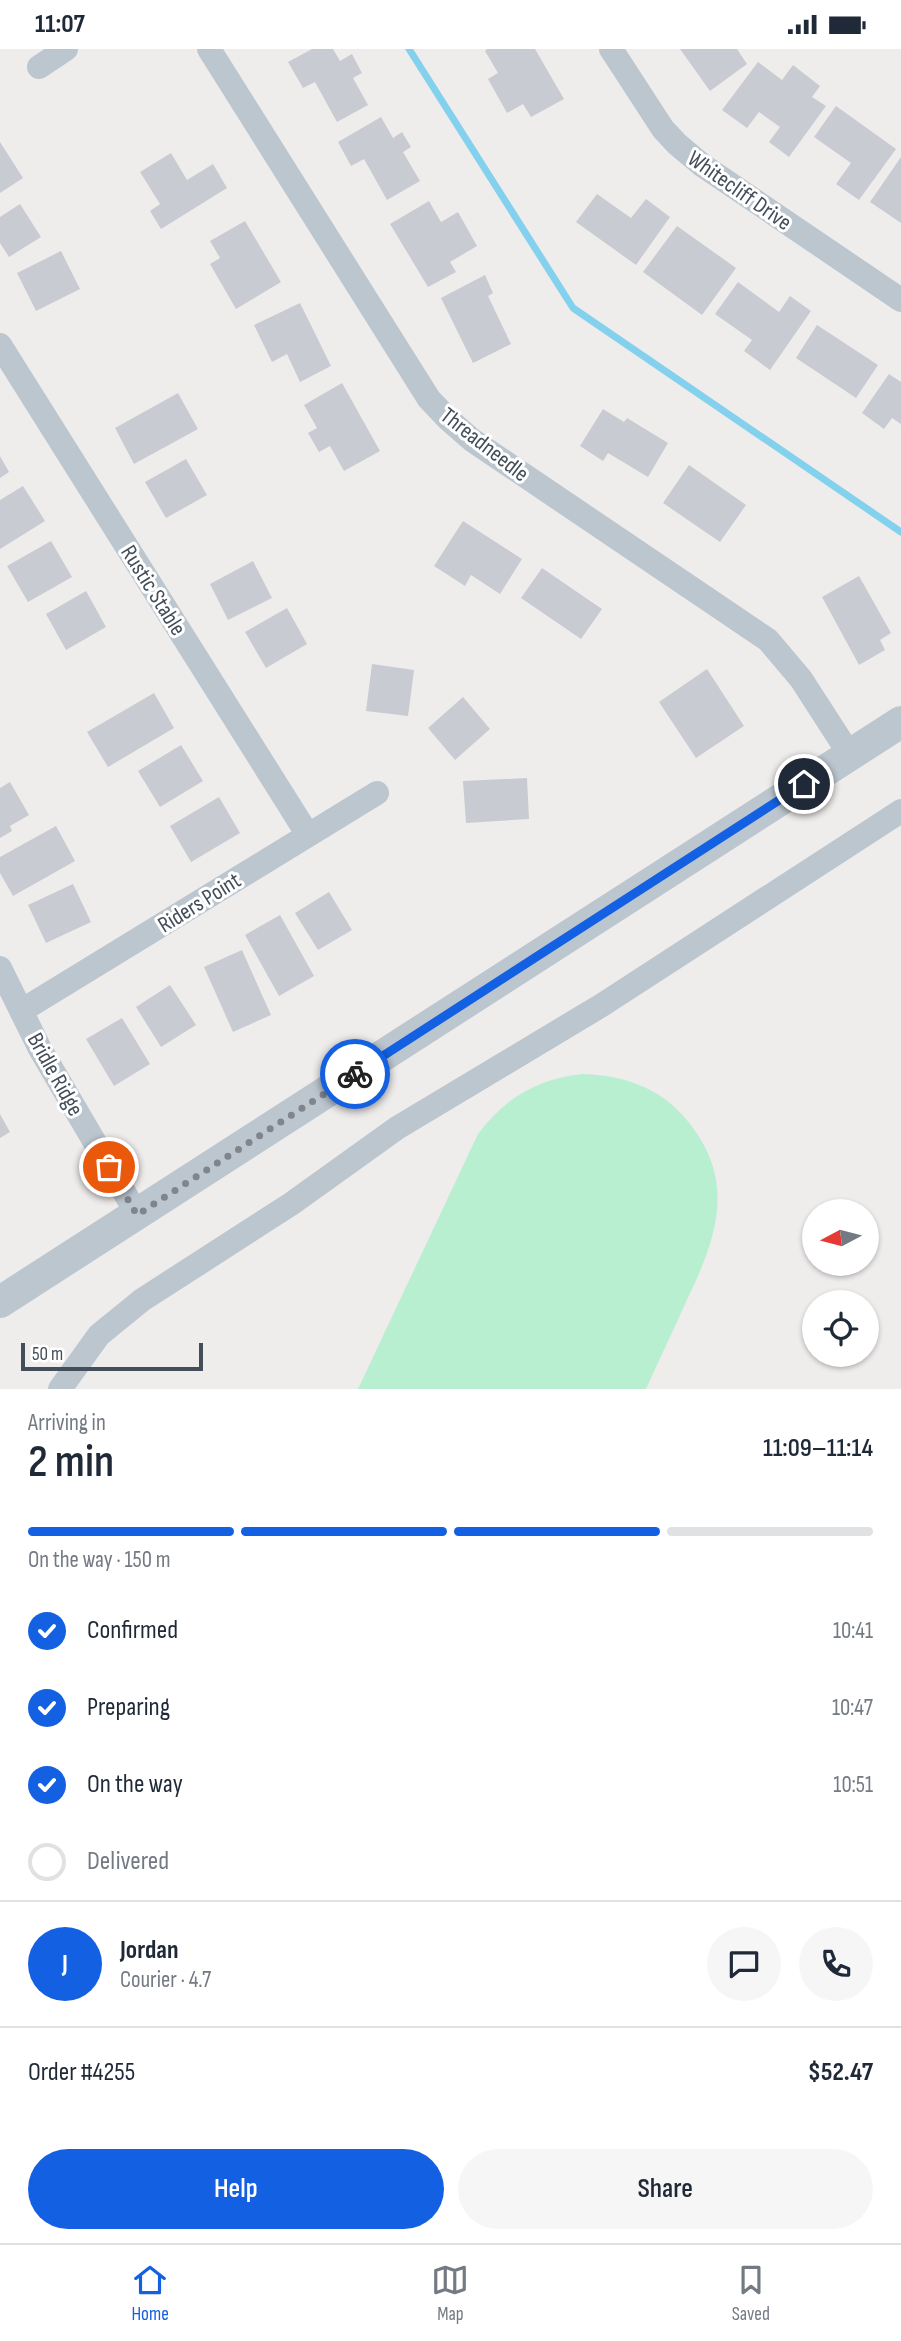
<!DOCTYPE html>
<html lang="en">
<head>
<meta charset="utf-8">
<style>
  :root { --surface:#fff; --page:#f6f6f7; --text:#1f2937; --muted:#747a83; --line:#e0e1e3; --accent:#1460e2 }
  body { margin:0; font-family:"Sofia Sans Condensed",sans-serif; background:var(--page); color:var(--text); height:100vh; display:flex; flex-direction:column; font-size:26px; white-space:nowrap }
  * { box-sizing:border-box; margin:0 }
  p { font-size:23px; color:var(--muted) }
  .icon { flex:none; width:38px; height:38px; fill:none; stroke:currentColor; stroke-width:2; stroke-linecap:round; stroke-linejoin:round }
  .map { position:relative; height:1340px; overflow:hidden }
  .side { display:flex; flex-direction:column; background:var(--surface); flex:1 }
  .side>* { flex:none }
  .needle { width:46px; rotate:263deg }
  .tools { position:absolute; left:802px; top:1150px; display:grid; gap:14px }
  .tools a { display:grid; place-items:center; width:77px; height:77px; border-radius:50%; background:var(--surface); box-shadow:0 2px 5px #0004; font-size:35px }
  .scale { position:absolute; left:21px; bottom:18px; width:182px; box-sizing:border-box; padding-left:7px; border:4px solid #444e5a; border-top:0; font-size:19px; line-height:24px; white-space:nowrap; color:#444e5a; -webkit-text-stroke:5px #fff; paint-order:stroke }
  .pin { position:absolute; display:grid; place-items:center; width:60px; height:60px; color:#fff; margin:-30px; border:4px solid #fff; border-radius:50%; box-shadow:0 2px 7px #0007 }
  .courier { position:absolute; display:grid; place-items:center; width:70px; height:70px; margin:-35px; border:5px solid #1460e2; border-radius:50%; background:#fff; color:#222; box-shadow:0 2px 9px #0007 }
  .summary em { font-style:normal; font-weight:600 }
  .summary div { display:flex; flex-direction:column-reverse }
  .summary { display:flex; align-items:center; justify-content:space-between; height:119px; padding:0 28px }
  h1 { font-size:46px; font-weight:600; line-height:52px }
  .bar { display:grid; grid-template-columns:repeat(4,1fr); gap:10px 7px; align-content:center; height:84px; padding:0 28px }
  .bar i { height:9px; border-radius:5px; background:var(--line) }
  .bar .active { background:var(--accent) }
  .bar p { grid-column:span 4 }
  .line { display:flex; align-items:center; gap:18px; padding:0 28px; border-top:2px solid var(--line) }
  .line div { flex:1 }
  .round { display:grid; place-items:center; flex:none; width:74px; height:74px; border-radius:37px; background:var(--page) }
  ol { padding:0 28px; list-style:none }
  li { display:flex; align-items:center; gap:21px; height:77px }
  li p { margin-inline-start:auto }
  li .icon { padding:7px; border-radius:50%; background:var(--accent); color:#fff; stroke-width:4 }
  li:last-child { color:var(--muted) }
  li i { width:38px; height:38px; border:4px solid var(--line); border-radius:50% }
  .cta { display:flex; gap:14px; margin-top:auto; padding:14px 28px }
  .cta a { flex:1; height:80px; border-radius:42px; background:var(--accent); color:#fff; font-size:28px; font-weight:600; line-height:80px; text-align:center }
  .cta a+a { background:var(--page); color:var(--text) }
  .status { display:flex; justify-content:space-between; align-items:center; height:49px; padding:0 35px; background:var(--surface); direction:ltr }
  .status svg { height:19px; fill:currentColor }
  .dock { display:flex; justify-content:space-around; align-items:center; height:98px; border-top:2px solid var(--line); background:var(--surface); font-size:19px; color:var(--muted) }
  .dock a { display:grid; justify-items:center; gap:4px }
  .dock .active { color:var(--accent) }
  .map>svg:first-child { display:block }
</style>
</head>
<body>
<div class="status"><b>11:07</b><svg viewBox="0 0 49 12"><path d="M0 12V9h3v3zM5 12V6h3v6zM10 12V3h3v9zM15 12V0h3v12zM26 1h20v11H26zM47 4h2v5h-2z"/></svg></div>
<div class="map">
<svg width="901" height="1340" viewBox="0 0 901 1340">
  <rect width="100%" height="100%" fill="#efecec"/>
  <!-- green -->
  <path fill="#b8efd1" d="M582,1025c41,1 77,13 104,45 52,62 31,118 0,183 -13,29 -27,58 -40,87h-288l120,-255c27,-36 59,-55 104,-60z"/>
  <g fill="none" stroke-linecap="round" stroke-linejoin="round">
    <!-- stream -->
    <path stroke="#84d1ee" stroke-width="7" d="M409,0l164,259 328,224"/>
  </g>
  <!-- building -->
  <path fill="#c9cbd2" d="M312,0h21l7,12 12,-7 10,19 -9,5 15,27 -31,17 -22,-40 -12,6 -15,-26z
    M487,0h48l29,50 -33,18 -8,-13 -16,9 -19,-34 10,-6 -13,-22z
    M680,0h57l10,15 -37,27z
    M758,13l24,18 11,-15 27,21 -8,11 14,9 -37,51 -20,-15 11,-15 -21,-15 -12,16 -25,-18z
    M836,57l60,43 -37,51 -23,-16 15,-21 -37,-26z
    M381,68l12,21 9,-6 9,15 -8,5 17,29 -33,19 -23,-41 -13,7 -13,-24z
    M0,93l23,36 -23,15z
    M171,104l16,27 26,-16 14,24 -66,41 -11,-18 10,-7 -20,-32z
    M901,108v66l-31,-21z
    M597,145l34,24 15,-19 24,18 -34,48 -60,-43z
    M429,152l12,21 17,-10 19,34 -27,16 6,10 -28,15 -38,-63z
    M20,155l21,33 -32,20 -9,-14v-26z
    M245,172l36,61 -45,27 -26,-45 10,-6 -10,-17z
    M677,177l59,42 -34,47 -59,-43z
    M61,202l19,38 -44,22 -19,-38z
    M485,226l8,18 -5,3 23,48 -38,19 -32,-65z
    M738,233l41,30 11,-16 21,15 -41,59 -26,-19 8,-11 -37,-26z
    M300,254l31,63 -31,16 -13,-28 -15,8 -18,-37z
    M817,276l61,40 -22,33 -60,-40z
    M889,325l12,8v42l-9,-6 -8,11 -22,-16z
    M342,334l38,68 -36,20 -14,-25 -11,6 -11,-19 9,-5 -13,-23z
    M178,344l20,36 -64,35 -19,-36z
    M603,360l21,13 3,-4 41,25 -20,34 -40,-24 -5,8 -23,-15z
    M0,407l9,16 -9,6z
    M186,410l21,36 -41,23 -21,-36z
    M689,416l57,40 -26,37 -57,-39z
    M23,437l22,35 -45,28v-49z
    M463,472l59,38 -22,35 -29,-19 -6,11 -31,-20z
    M51,492l21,36 -44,25 -21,-36z
    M253,512l19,37 -44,22 -18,-36z
    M542,519l60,41 -21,30 -60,-41z
    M859,527l32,57 -11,7 5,10 -26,15 -37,-68z
    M86,542l20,36 -40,23 -20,-36z
    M287,559l20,36 -41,24 -21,-36z
    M372,615l42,6 -6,46 -42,-5z
    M707,620l37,57 -48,32 -37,-56z
    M154,644l20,35 -66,39 -21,-35z
    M463,648l27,32 -35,31 -27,-32z
    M181,696l22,36 -43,26 -22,-36z
    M527,729l2,41 -63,4 -3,-42z
    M10,733l19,33 -19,11 2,5 -12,7v-50z
    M219,748l21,36 -49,29 -21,-36z
    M56,777l19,35 -62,35 -13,-23v-16z
    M73,835l18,38 -45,21 -18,-38z
    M329,843l23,38 -34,20 -23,-37z
    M280,866l34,61 -35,20 -34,-61z
    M242,901l29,65 -38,17 -29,-65z
    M170,936l26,40 -35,22 -25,-40z
    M122,969l28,46 -36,22 -28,-47z
    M0,1065l10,18 -10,6z"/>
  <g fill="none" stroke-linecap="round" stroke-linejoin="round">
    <!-- minor -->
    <path stroke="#bcc6cf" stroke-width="24" d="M209,0l220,350 19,20 24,21 296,200 33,39 49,76
      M611,0l52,80 14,15 25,21 199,135
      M39,18l27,-18
      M0,296l308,490
      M0,919l40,81 97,165
      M21,962l356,-218
      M60,1340l39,-54 43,-35 149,-96 106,-76 205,-123 299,-194"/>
    <!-- tertiary -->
    <path stroke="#bcc6cf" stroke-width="32" d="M0,1253l901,-580"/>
  </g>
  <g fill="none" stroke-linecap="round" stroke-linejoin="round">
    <!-- done -->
    <path stroke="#80858d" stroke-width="7" stroke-dasharray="0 12.6" d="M109,1118l28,48 218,-141"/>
    <!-- route -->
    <path stroke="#1460e2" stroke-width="9" d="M355,1025l449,-290"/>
  </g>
  <g text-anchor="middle" stroke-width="6" stroke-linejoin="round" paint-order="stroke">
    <!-- street labels -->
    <g font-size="23" fill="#444e5a" stroke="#fff">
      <text transform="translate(740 141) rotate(35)" y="8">Whitecliff Drive</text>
      <text transform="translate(485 395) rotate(38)" y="8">Threadneedle</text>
      <text transform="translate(154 541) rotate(58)" y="8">Rustic Stable</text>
      <text transform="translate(199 853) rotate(-32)" y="8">Riders Point</text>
      <text transform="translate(56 1025) rotate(61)" y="8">Bridle Ridge</text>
    </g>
  </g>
</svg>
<div class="tools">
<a><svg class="needle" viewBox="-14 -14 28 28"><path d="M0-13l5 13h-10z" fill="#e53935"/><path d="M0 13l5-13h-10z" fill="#747a83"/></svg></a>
<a><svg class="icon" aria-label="locate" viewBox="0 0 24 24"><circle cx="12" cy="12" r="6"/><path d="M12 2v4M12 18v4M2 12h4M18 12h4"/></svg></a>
</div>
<div class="scale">50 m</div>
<div class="pin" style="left:109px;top:1118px;background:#ea580c"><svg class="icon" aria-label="bag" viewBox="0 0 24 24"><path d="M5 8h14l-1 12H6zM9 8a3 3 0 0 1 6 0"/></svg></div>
<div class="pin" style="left:804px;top:735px;background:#1f2937"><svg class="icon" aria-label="home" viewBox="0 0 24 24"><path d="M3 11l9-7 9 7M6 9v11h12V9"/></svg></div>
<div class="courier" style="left:355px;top:1025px"><svg class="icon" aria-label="bike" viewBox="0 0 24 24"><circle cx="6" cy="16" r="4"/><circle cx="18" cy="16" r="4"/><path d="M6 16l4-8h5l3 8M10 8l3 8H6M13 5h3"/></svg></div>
</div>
<section class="side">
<div class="summary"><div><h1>2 min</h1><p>Arriving in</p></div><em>11:09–11:14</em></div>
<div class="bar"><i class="active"></i><i class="active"></i><i class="active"></i><i></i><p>On the way · 150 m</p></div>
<ol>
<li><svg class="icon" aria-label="check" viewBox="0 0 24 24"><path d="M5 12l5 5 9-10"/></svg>Confirmed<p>10:41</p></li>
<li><svg class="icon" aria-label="check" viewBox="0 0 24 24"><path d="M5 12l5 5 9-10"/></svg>Preparing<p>10:47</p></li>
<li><svg class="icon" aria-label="check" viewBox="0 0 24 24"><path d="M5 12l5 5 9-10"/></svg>On the way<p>10:51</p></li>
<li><i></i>Delivered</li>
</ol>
<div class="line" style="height:126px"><b class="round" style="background:var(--accent);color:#fff">J</b><div><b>Jordan</b><p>Courier · 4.7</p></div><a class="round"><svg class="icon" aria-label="chat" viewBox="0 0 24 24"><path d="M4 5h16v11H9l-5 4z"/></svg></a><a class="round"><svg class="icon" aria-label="phone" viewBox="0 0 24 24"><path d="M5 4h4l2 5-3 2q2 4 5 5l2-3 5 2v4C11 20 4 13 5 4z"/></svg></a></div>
<div class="line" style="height:91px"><div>Order #4255</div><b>$52.47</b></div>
<div class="cta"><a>Help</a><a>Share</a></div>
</section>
<nav class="dock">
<a class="active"><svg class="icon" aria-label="home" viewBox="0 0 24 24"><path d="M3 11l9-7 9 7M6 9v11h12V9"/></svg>Home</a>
<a><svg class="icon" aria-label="map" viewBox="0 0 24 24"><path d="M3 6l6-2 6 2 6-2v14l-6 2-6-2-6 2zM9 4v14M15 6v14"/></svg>Map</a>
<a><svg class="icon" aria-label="saved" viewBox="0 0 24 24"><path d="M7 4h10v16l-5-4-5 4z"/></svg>Saved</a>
</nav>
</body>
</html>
